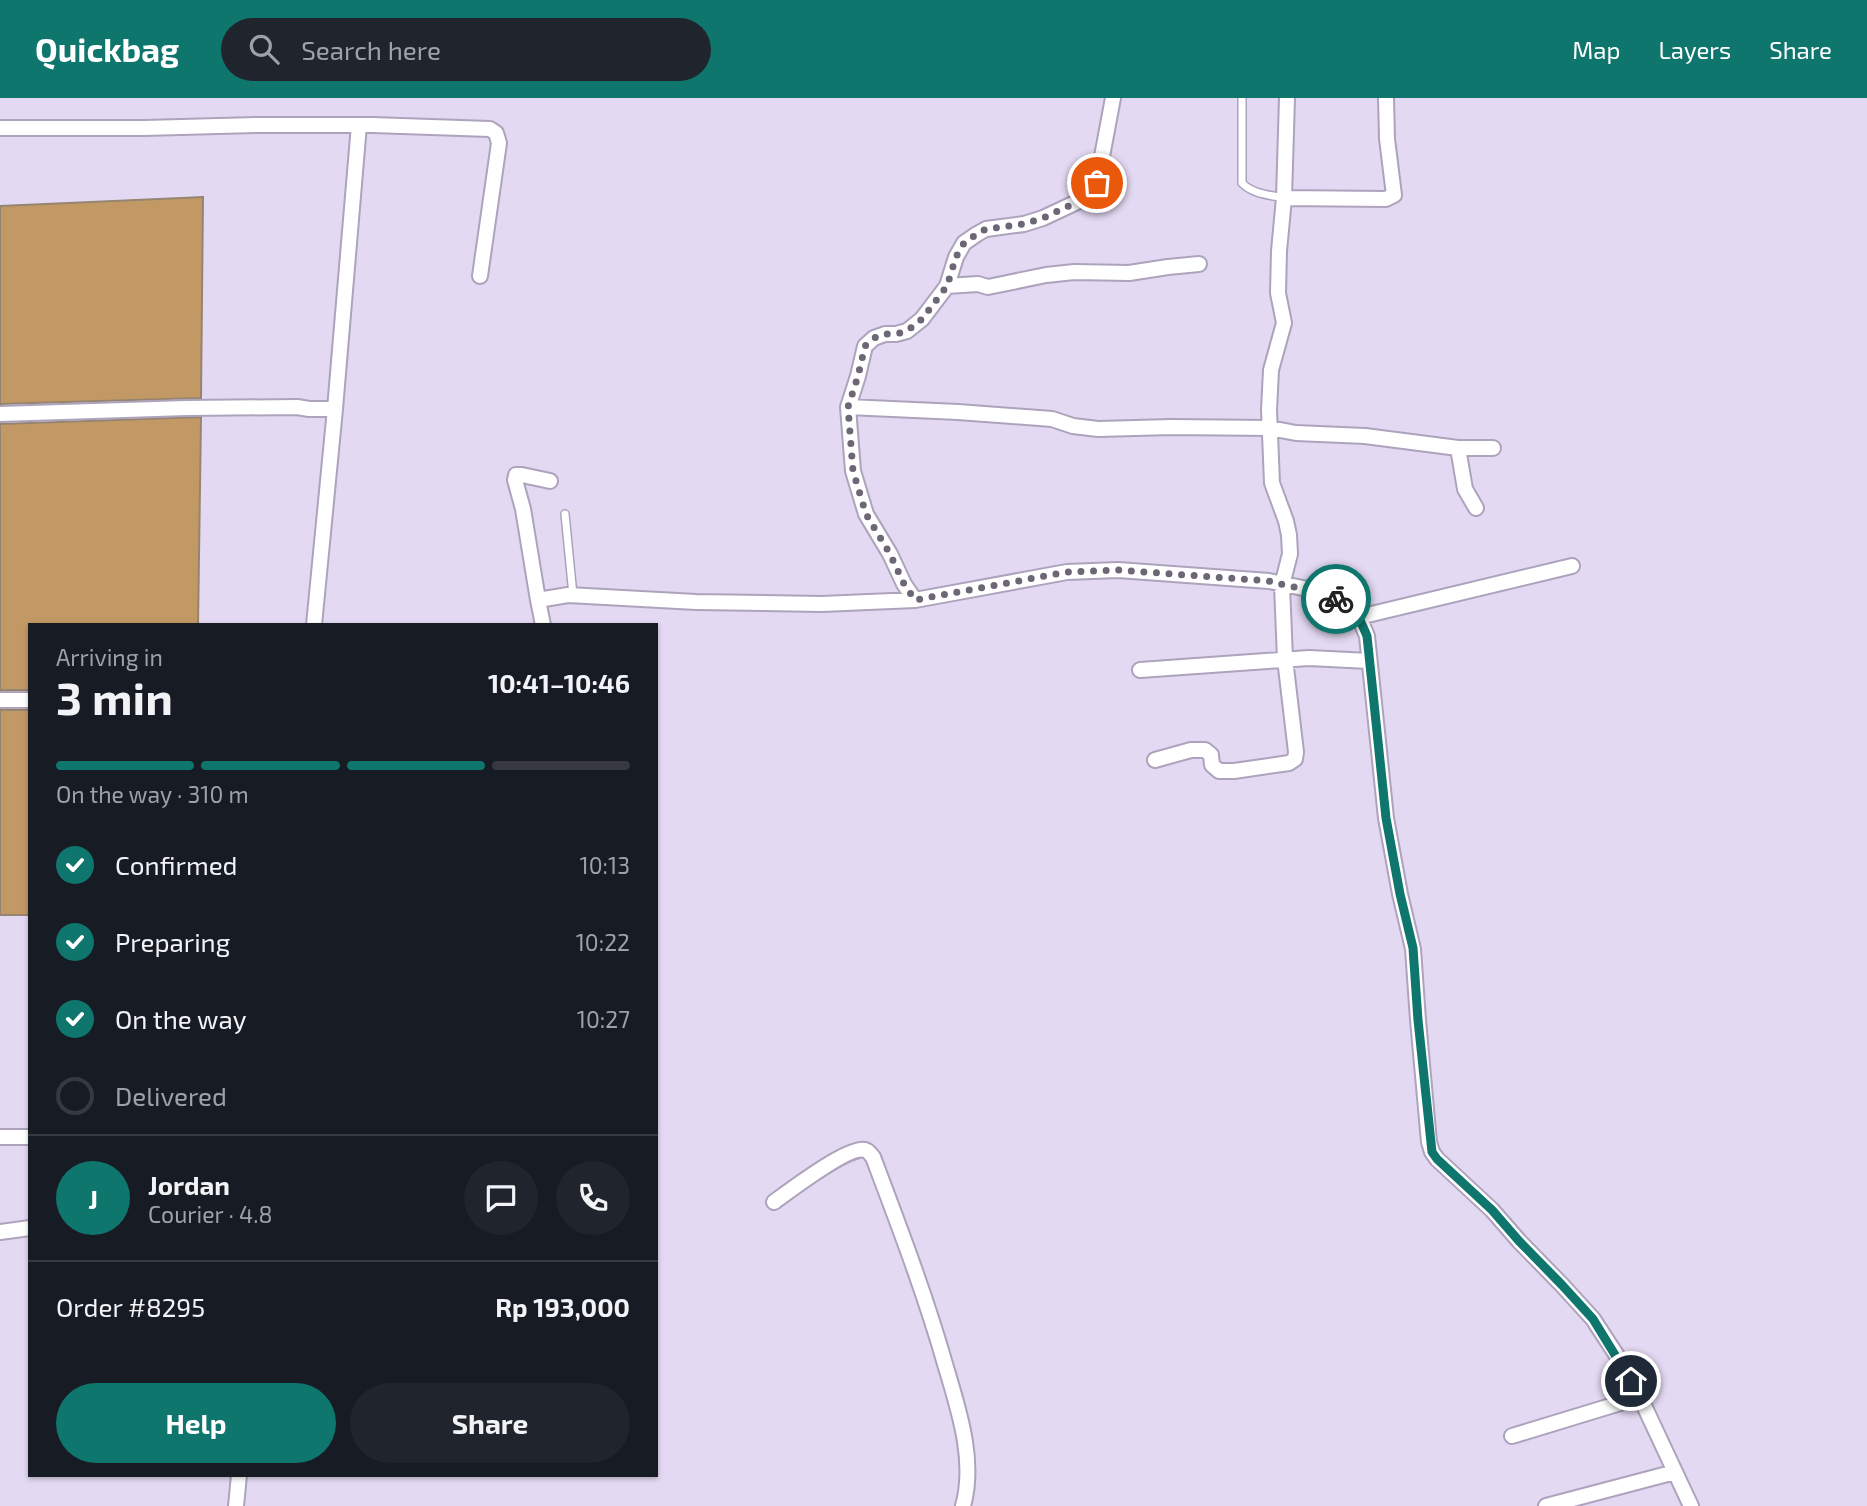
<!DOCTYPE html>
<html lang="en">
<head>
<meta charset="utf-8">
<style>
  :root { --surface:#171b24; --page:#20242c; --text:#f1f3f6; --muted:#9ea1a6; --line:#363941; --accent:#0f766e }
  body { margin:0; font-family:"Exo 2",sans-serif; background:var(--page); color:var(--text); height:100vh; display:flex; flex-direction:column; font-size:26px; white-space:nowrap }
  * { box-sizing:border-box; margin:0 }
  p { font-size:23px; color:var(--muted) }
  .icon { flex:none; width:38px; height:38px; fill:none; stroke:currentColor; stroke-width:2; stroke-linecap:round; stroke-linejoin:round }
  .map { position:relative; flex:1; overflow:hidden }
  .sheet { position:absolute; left:28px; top:525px; width:630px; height:854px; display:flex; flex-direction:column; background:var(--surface); border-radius:0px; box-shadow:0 2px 5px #0004 }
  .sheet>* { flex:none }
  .pin { position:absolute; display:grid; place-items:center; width:60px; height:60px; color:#fff; margin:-30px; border:4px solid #fff; border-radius:50%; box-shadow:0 2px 7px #0007 }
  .courier { position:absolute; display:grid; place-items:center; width:70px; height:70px; margin:-35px; border:5px solid #0f766e; border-radius:50%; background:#fff; color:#222; box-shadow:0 2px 9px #0007 }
  .headline em { font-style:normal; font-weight:700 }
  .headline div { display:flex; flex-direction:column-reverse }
  .headline { display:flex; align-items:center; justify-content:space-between; height:119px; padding:0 28px }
  h1 { font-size:46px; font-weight:700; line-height:52px }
  .bar { display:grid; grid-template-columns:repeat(4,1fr); gap:10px 7px; align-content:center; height:84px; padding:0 28px }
  .bar i { height:9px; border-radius:5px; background:var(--line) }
  .bar .active { background:var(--accent) }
  .bar p { grid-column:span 4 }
  .line { display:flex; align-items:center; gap:18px; padding:0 28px; border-top:2px solid var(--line) }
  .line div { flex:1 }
  .round { display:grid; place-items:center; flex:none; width:74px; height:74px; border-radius:37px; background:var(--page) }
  ol { padding:0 28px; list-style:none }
  li { display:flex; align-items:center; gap:21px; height:77px }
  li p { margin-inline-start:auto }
  li .icon { padding:7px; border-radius:50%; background:var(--accent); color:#fff; stroke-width:4 }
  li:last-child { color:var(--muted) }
  li i { width:38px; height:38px; border:4px solid var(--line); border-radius:50% }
  .cta { display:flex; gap:14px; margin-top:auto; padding:14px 28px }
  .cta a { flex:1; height:80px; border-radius:42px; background:var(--accent); color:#fff; font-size:28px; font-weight:700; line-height:80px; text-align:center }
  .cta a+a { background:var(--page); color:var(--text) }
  header { display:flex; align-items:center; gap:42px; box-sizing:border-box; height:98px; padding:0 35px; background:var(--accent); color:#fff }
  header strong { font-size:33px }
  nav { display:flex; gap:38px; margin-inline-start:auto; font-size:24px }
  .search { width:490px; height:63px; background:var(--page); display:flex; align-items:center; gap:18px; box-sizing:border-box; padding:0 24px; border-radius:38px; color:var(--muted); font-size:26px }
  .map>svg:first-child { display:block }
</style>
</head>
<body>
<header>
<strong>Quickbag</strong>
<div class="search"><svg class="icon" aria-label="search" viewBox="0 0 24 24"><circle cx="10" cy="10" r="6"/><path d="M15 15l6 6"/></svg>Search here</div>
<nav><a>Map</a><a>Layers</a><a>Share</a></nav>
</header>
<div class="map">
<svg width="1867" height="1408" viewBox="0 0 1867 1408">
  <rect width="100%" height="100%" fill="#e4d9f2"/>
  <!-- building -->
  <path fill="#c29964" stroke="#95846f" stroke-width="2" d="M203,99l-2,201 -201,6v-198z
    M201,319l-3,208h-168v65h-30v-266z
    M0,612h30v205h-30z"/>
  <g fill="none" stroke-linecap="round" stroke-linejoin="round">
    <defs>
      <path id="lane" d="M1242,0v85c10,11 28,12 42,15
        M565,416l8,81"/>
      <path id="street" d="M0,30h144l113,-3h115l118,4 6,4 3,10 -19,133
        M1284,100l102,1 8,-4 -7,-56 -1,-41
        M947,188l31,-2 10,3 58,-12 28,-3 55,1 39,-6 31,-3
        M848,309l110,5 94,7 21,7 25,3 74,-2 98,1 26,5 69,3 93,12h35
        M335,311l24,-284
        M0,316l187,-6 110,-1 12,2h26l-21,216
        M1458,350l7,41 11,19
        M538,502l-15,-91 -8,-29 1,-5h6l28,6
        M915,502l-11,-16 -14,-30 -24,-40 -13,-43 -5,-64 10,-31 7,-30 9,-8 11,-4h11l11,-3 15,-12 25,-33 9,-29 8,-14 13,-9 9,-5 38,-5 19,-6 32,-15 14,-8 8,-12 16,-85
        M1359,519l213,-51
        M543,527l-5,-25 30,-5 128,7 126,2 93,-4 152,-28 51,-2 151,11 53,11 26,13 11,12 8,19 19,182 14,76 13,55 5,71 11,122 3,10 5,7 55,51 27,31 43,44 31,34 30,46 17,32 51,109
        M1140,572l169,-12 60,3
        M0,602h30
        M1155,662l36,-10h14l6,5 1,10 7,6h15l55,-8 6,-4 1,-7 -11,-93 -3,-74 8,-31 -1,-19 -3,-14 -14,-38 -3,-73 2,-40 13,-47 -6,-30 1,-42 5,-53 3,-100
        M0,1039h30
        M774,1104c15,-11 76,-57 91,-52 4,1 5,4 8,7 26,69 52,137 72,207 13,44 31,96 18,142
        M0,1134l30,-4
        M1512,1338l128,-39
        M236,1408l3,-31
        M1546,1408l129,-34"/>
    </defs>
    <!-- lane casing -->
    <use href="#lane" stroke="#ada3bc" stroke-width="10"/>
    <!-- street casing -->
    <use href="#street" stroke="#ada3bc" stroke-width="18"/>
    <!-- lane -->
    <use href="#lane" stroke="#fff" stroke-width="7"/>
    <!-- street -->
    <use href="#street" stroke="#fff" stroke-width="14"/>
  </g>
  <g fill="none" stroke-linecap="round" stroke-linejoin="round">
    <!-- done -->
    <path stroke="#6c6675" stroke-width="7" stroke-dasharray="0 12.6" d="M1097,85l-9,12 -13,8 -32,15 -19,6 -38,5 -9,5 -13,9 -8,14 -9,29 -25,33 -15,12 -11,3h-11l-11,4 -9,8 -7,30 -10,31 5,64 13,43 24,40 14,30 11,16 152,-28 51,-2 151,11c23,7 46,8 67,18"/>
    <!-- route -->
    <path stroke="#0f766e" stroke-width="9" d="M1336,501c20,9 23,18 31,37l19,182 14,76 13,54 5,72 14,132 5,7 55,51 27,31 43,44 31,34 38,62"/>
  </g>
</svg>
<div class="pin" style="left:1097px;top:85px;background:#ea580c"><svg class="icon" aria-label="bag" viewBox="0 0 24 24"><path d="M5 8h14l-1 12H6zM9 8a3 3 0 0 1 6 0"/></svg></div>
<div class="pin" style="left:1631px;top:1283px;background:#1f2937"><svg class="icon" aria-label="home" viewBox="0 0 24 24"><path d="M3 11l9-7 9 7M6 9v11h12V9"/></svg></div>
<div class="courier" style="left:1336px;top:501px"><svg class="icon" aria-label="bike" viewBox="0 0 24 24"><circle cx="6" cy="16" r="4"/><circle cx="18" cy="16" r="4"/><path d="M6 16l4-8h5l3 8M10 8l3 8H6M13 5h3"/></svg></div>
<section class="sheet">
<div class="headline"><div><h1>3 min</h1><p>Arriving in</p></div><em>10:41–10:46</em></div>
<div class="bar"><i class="active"></i><i class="active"></i><i class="active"></i><i></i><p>On the way · 310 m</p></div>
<ol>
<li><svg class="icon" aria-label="check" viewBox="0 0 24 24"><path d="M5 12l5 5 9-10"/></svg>Confirmed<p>10:13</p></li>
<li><svg class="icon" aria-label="check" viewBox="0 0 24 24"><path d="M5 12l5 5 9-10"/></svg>Preparing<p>10:22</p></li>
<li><svg class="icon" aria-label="check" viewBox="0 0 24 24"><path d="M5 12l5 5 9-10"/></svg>On the way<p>10:27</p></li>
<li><i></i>Delivered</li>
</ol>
<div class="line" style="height:126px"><b class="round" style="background:var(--accent);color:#fff">J</b><div><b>Jordan</b><p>Courier · 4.8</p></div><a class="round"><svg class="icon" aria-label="chat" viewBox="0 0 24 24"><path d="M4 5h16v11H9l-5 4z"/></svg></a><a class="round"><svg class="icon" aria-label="phone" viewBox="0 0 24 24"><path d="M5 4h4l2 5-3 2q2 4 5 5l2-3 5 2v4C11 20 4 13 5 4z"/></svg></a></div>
<div class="line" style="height:91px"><div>Order #8295</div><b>Rp 193,000</b></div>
<div class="cta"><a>Help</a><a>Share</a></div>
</section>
</div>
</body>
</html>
